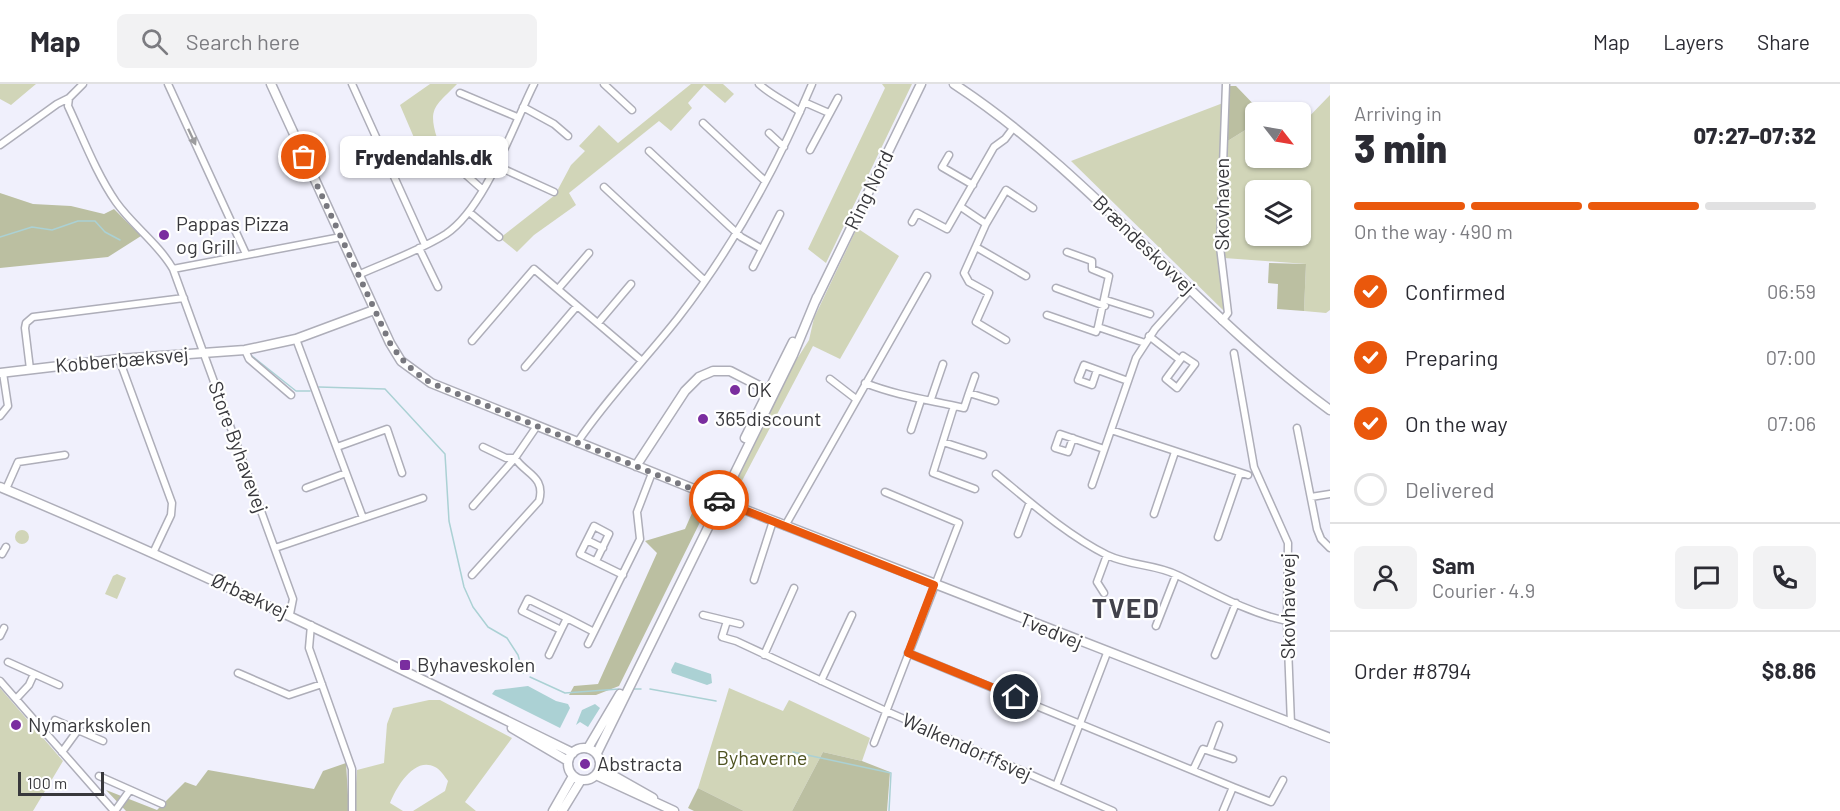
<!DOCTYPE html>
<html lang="en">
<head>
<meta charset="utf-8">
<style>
  :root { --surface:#fff; --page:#f2f2f3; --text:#2b2b33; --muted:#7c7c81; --line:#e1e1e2; --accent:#ea580c }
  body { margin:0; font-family:Barlow,sans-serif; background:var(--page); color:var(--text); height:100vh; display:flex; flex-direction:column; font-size:22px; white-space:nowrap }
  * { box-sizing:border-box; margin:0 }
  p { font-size:20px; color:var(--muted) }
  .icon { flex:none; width:33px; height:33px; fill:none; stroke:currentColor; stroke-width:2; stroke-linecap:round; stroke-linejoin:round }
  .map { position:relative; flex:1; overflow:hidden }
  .panel { display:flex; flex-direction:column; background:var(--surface); width:510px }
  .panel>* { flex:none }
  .needle { width:39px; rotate:121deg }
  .controls { position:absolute; left:1245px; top:18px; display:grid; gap:12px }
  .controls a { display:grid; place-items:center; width:66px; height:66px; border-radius:9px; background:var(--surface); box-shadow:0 2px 4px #0004; font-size:30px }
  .scale { position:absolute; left:18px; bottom:15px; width:86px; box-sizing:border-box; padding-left:6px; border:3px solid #38383c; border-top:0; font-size:16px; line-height:21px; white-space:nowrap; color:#38383c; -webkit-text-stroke:4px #fff; paint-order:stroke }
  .pin { position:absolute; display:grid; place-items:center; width:51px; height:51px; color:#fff; margin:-26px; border:3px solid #fff; border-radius:50%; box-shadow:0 2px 6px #0007 }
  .courier { position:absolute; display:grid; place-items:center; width:60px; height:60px; margin:-30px; border:4px solid #ea580c; border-radius:50%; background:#fff; color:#222; box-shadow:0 2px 8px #0007 }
  .bubble { position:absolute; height:42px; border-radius:9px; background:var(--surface); box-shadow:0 2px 4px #0004; font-size:20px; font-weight:800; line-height:42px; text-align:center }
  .headline em { font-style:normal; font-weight:800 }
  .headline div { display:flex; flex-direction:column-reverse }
  .headline { display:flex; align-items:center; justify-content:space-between; height:102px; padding:0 24px }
  h1 { font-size:39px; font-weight:800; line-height:45px }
  .bar { display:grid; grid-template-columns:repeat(4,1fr); gap:9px 6px; align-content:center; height:72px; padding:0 24px }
  .bar i { height:8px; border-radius:4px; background:var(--line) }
  .bar .active { background:var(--accent) }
  .bar p { grid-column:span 4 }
  .line { display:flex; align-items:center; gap:15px; padding:0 24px; border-top:2px solid var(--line) }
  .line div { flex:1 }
  .round { display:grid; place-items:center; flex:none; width:63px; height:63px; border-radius:9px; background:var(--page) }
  ol { padding:0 24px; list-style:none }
  li { display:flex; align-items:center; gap:18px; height:66px }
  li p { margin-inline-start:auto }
  li .icon { padding:6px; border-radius:50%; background:var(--accent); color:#fff; stroke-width:4 }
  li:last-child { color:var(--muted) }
  li i { width:33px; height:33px; border:3px solid var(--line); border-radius:50% }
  header { display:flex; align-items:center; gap:36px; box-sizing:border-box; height:84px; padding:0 30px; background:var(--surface); border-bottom:2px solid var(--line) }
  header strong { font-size:28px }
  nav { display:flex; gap:33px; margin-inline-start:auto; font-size:21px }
  .search { width:420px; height:54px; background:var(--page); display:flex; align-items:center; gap:15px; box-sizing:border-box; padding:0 21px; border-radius:9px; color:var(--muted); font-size:22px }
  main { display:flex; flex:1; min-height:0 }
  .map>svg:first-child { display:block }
</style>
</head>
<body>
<header>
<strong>Map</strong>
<div class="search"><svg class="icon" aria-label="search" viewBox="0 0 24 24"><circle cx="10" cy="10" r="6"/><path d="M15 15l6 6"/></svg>Search here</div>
<nav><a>Map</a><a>Layers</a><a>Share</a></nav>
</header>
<main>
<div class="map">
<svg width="1330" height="727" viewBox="0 0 1330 727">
  <rect width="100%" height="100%" fill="#f0f0fc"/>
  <!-- green -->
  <path fill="#d1d5b8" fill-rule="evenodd" d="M0,0h36l-25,21 -11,-6z
    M430,0h27c-20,21 -30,23 -20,54l-19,9 -18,-42z
    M691,0h32l11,10 -9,9 -21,-18 -16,18 4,5 -21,23 -12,-10 -90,72 7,12 -42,30 -17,17 -17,-14 55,-43 16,-30 14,-14 -6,-5 20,-21 19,18z
    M882,0h30l-86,179 -18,-14 77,-161z
    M1330,11v215l-4,3 -22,-2 2,-47 -82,-6 -2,-14 4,-102 29,-18 1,34h44l1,-33zM1256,106h44v46h-44z
    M1223,19l-5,146 7,63 -154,-151z
    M857,144l42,28 -59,103 -27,-13 -80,152h-6l68,-136 14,-22 5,-22z
    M15 453a7 7 0 1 1 14 0a7 7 0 1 1-14 0Z
    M117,490l9,4 -9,21 -12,-5 8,-18z
    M0,604l63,73 -30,50h-33z
    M729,604l54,23 6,-11 81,38 -8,23 -39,-9 -31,59h-48l-46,-23z
    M429,616h11l72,38 -47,64 11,9h-63l32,-20 3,-10c-3,-4 -8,-12 -13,-14 -21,-11 -39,21 -45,36l13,8h-49l3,-41 27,-7 3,-39 6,-16z"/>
  <!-- forest -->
  <path fill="#bbbfa1" d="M1229,2h7l25,26h-5l-1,12 -29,18z
    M0,109l33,11 38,2 33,8 10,-5 27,27 -33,21 -108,11z
    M1269,179l37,1 -2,47 -27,-2 1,-25 -10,-1z
    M699,413l11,5 -91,184 -23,9h-27l5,-9 24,-2 59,-131 -12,-12 40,-12z
    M823,668l39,9 28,11 -3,39h-95z
    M346,679l3,48h-223l-20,-21 51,20 28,-28 11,4 12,-16 106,19 9,-18z
    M698,704l46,23h-50l-6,-3z"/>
  <!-- water -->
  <path fill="#abd1d4" d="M675,578l36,12 1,9 -5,2 -35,-12 -1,-3z
    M528,602l28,15 12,3 2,4 -10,20 -68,-34 3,-4z
    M595,620l5,4 -12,19 -8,-5 -4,3 6,-15z"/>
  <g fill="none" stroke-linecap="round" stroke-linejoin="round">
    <!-- stream -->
    <path stroke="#abd1d4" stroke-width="1.5" d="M0,153l32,-10 20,3 26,-9h17l10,11 15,8
      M252,272l44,35h14
      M319,303l66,2 60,65 4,67 15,66 9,20 15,20 19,11 11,17 5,18
      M530,593l35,16 54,-4
      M633,605h8
      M650,605l66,12
      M793,668l98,21 -2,38"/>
    <defs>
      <path id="street" d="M168,0l78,170
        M352,0l73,161
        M604,0l28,26
        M759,0c13,12 27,17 41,28
        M460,9l57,24
        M69,14l-1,8c15,32 28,67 48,96 17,24 42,41 57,67l120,330 -3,15
        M804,18l25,11
        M523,23l31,17 14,12
        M703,39l62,58
        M769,49l15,14
        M0,61l57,-41 12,-6 14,-14
        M810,66l28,-52
        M649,67l92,86 21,12
        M949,71l-7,12 31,18
        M447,74l36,32
        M495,81l59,27
        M604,103l101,94
        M961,123l25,17 -22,49 5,9 20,11 -13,29 30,18
        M469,128l30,25
        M912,138l5,-9 30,16 47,-82 11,-8 9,-12
        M986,140l20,-34 27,18
        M976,163l50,29
        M419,164l19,39
        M1067,168l25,9v8l17,7 -11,51 47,16
        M753,183l27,-53
        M173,185l168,-32
        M358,191c29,-13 61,-24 88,-41 39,-26 67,-108 88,-150
        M1056,204l49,18
        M558,205l31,-36
        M1106,216l44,14
        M1047,231l49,17 2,-5
        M1222,237l6,-8 -8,-66 6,-163
        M598,239l33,-39
        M1149,252l31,24 -14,19 11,9 18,-24 -12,-8 -3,4
        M296,255l67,179
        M472,257l62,-72 108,92
        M245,266l4,9 42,36
        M1234,269l20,114 34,76 -1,78 4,103
        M119,275l53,144 -1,12 -18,38
        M525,283l52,-61
        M30,285l-5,-41 1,-5 7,-6 151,-19
        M1097,286l-5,15 -14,-5 6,-15 44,16
        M830,295l26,20
        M865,299c33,13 65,17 99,25l5,-15 26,8
        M969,309l6,-17
        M931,315l12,-35
        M954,322l-21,67 42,16
        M0,332l8,-10 -5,-33
        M1297,344l20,101 4,10 9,9
        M911,346l10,-30
        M1111,346l137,45
        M1073,354l-5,14 -13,-4 5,-14 44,15
        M943,358l40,13
        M577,359c30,-45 68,-83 101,-125 55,-71 99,-151 134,-234
        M337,363l50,-18 15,44
        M996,390c34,28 71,61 111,81 23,11 48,9 70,20 35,17 71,38 110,46
        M1092,401l44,-127 19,-29 35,-39
        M306,404l40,-15
        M6,405l12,-27 47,-7
        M1311,413l19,-3
        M473,422l42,-48 22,-32
        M1154,430l21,-62
        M785,442l142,-250
        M1018,450l12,-32
        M1218,453l22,-64
        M587,456l16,8
        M275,464l148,-50
        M0,469l2,1 4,-7
        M596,477l13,-27 -15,-8 -14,28 43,21
        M472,491l67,-74c7,-25 -14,-27 -24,-43h-9l-23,-11
        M754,496l19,-59
        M1104,509l-7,-11 10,-27
        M703,531l37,9
        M567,534l-39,-19 -6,12 39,19 6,-12 27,14 46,-93 -3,-27 15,-39
        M727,537l-5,16 14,4 150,70 227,100
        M311,541l-2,23 43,121v42
        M1156,542l20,-51
        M0,552l4,-8
        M588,560l6,-12
        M908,569l325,134 -10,24
        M549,571l12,-25
        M764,571l30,-67
        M1215,571l21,-52
        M8,578l51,23
        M238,589l51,22 33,-11
        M0,597l114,130
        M821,597l31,-66
        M16,615l13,-14 5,-11
        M55,636l48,21
        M874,659l85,-220 -74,-31
        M1210,665l9,-24
        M62,668l16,-22
        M1193,686l10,-21 30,10
        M99,692l63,28
        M1056,702l51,-133
        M1233,703l38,15 12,-22
        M115,727l15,-21"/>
      <path id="secondary" d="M271,0l119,259 11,18 30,22 268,108
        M954,0c140,92 241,228 376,326
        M815,218l106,-218
        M0,289l119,-14 126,-9 51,-11 78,-29
        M745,354l48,-96
        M636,382l49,-75 14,-14 14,-6h17l41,21
        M0,403c194,81 383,173 573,266
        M733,421l597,233
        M512,644l56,33
        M568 680a16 16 0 1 1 32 0a16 16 0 1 1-32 0Z
        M588,664l32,-54
        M597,669l196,-398 24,-58
        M600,684l53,30
        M596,691l78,36
        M553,727l20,-35
        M562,727l19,-31"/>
    </defs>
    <!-- street casing -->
    <use href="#street" stroke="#aeaeb9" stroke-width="9"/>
    <!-- secondary casing -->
    <use href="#secondary" stroke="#aeaeb9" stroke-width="11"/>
    <!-- street -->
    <use href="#street" stroke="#fff" stroke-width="6"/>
    <!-- secondary -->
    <use href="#secondary" stroke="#fff" stroke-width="8"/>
    <defs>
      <path id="secondary-bridge" d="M699,407l34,14"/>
    </defs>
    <!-- secondary-bridge casing -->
    <use href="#secondary-bridge" stroke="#aeaeb9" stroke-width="11" stroke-linecap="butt"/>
    <!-- secondary-bridge -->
    <use href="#secondary-bridge" stroke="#fff" stroke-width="8"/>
  </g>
  <!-- one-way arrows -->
  <defs><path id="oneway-solid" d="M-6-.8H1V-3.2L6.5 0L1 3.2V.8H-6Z" transform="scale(1.5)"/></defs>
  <use fill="#9c9c9e" href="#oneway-solid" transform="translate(192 53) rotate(65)"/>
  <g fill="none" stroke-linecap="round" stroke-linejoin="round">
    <!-- done -->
    <path stroke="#78787f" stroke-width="6" stroke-dasharray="0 10.8" d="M304,73l86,186c12,18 23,29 41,40l288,117"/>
    <!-- route -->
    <path stroke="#ea580c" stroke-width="8" d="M719,416l215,85 -26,68 108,44"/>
  </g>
  <!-- markers -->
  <g fill="#7a2d9f" stroke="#fff" stroke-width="2">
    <circle cx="164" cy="151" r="6"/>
    <circle cx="735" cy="306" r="6"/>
    <circle cx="703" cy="335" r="6"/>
    <rect x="399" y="575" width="12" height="12" rx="3"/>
    <circle cx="16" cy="641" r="6"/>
    <circle cx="585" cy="680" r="6"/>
  </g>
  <g text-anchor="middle" stroke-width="4.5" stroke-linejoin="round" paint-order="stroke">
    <!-- street labels -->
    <g font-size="20" fill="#38383c" stroke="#fff">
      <text transform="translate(869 106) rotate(-64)" y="7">Ring Nord</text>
      <text transform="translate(1222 120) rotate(-90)" y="7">Skovhaven</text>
      <text transform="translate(1144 161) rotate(44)" y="7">Brændeskovvej</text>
      <text transform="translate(122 276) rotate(-5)" y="7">Kobberbæksvej</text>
      <text transform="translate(238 363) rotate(70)" y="7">Store Byhavevej</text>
      <text transform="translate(250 512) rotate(25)" y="7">Ørbækvej</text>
      <text transform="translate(1288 522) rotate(-90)" y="7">Skovhavevej</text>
      <text transform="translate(1051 547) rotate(22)" y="7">Tvedvej</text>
      <text transform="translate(967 663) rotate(24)" y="7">Walkendorffsvej</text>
    </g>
    <!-- poi labels -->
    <g font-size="20" fill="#38383c" stroke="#fff" text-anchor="start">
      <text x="176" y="147">Pappas Pizza<tspan x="176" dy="23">og Grill</tspan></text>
      <text x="747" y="313">OK</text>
      <text x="715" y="342">365discount</text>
      <text x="417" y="588">Byhaveskolen</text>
      <text x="28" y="648">Nymarkskolen</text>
      <text x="597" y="687">Abstracta</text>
    </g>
    <!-- park labels -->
    <g font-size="20" fill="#4f5321" stroke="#fff">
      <text x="762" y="681">Byhaverne</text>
    </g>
    <!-- district labels -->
    <g font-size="26" font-weight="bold" letter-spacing="1.5" fill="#42424b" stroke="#fff">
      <text x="1126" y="534">TVED</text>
    </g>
  </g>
</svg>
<div class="controls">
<a><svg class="needle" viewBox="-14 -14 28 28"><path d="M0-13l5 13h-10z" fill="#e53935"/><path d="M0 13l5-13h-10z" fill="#7c7c81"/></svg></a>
<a><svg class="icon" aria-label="layers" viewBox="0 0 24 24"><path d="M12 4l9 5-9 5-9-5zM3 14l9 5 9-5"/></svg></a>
</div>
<div class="scale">100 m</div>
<div class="pin" style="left:304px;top:73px;background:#ea580c"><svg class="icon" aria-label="bag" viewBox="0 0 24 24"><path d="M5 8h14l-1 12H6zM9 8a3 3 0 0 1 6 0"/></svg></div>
<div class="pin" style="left:1016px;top:613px;background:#1f2937"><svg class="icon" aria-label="home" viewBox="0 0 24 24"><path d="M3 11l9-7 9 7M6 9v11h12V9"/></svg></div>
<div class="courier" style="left:719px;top:416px"><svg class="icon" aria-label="car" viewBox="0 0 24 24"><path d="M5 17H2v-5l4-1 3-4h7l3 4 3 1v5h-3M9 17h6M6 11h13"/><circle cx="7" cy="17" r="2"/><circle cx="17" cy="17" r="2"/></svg></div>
<div class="bubble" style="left:340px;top:52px;width:168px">Frydendahls.dk</div>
</div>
<section class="panel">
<div class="headline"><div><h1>3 min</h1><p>Arriving in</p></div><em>07:27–07:32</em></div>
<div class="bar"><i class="active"></i><i class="active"></i><i class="active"></i><i></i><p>On the way · 490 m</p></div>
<ol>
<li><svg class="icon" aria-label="check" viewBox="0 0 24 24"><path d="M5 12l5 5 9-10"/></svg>Confirmed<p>06:59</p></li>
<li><svg class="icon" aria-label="check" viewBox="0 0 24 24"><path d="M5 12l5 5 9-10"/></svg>Preparing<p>07:00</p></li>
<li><svg class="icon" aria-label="check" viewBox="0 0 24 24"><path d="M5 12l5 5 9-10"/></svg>On the way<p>07:06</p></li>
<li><i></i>Delivered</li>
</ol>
<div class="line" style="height:108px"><a class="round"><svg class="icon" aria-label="person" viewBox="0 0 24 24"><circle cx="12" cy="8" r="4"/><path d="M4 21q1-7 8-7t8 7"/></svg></a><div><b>Sam</b><p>Courier · 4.9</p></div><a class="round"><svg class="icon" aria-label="chat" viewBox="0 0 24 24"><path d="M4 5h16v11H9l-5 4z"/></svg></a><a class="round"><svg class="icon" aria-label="phone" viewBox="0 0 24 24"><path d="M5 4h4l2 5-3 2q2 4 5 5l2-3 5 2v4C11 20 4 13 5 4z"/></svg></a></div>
<div class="line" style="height:78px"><div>Order #8794</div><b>$8.86</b></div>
</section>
</main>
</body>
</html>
